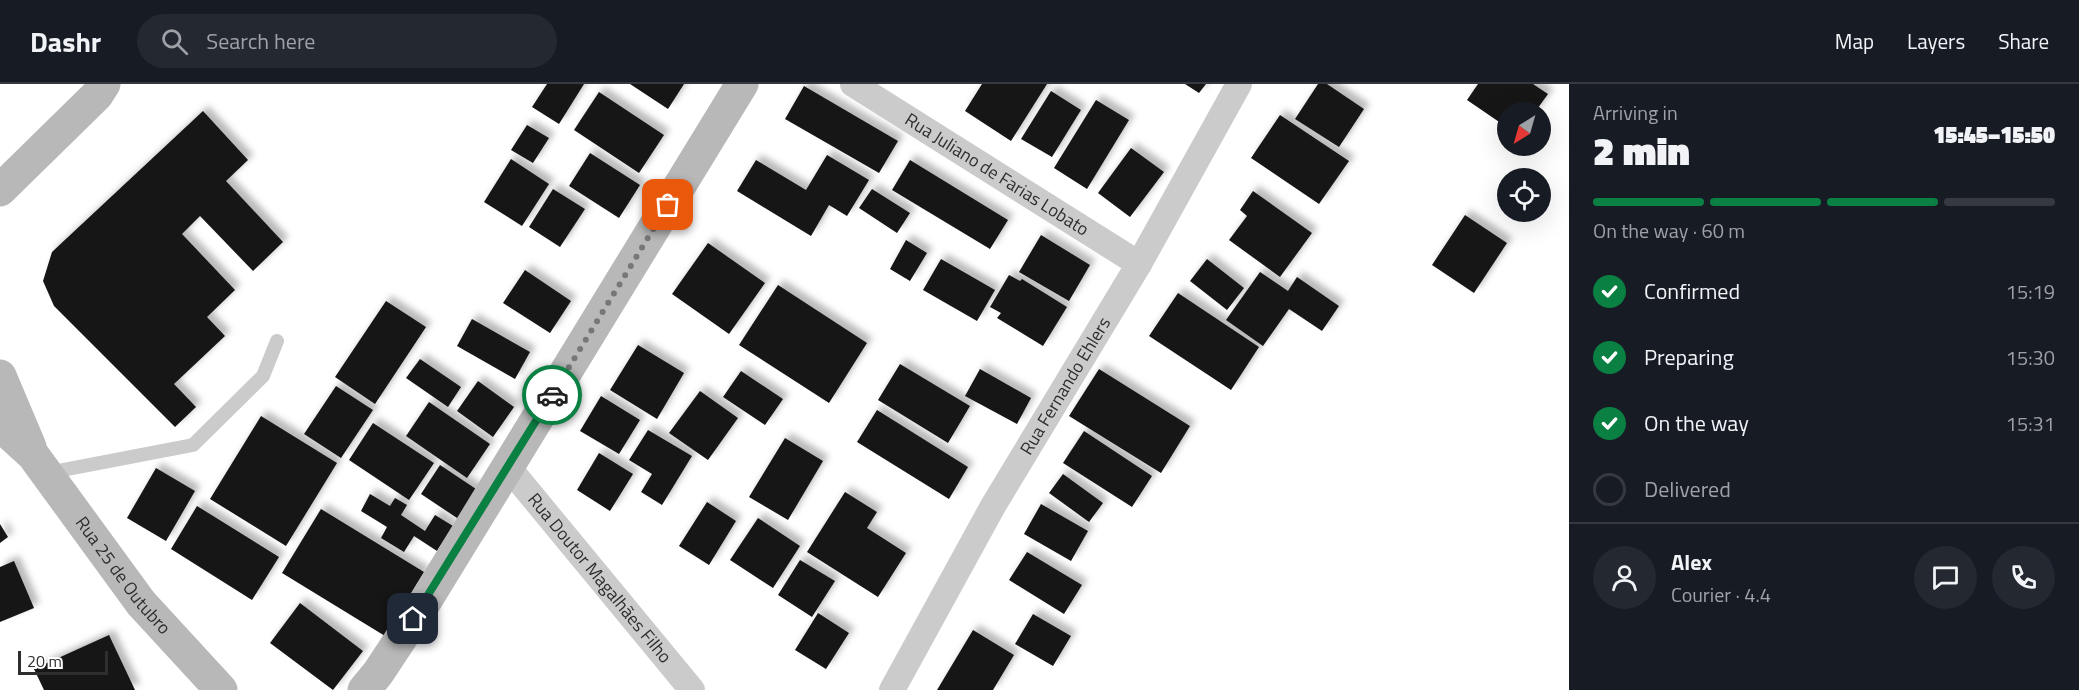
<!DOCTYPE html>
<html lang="en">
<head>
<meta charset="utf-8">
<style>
  :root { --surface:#171b24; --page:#242831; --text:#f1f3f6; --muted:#9ea1a6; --line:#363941; --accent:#0b8043 }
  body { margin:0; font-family:"Titillium Web",sans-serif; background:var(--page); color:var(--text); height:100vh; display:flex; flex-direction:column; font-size:22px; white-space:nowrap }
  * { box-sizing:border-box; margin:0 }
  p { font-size:20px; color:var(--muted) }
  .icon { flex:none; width:33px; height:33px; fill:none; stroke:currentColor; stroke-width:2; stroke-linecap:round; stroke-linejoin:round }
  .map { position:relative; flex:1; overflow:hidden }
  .drawer { display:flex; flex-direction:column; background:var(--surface); width:510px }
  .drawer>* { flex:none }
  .needle { width:39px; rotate:217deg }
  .buttons { position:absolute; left:1497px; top:18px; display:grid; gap:12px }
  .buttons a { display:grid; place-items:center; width:54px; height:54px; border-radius:50%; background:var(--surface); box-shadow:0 6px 24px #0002; font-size:30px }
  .scale { position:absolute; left:18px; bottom:15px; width:90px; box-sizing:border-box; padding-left:6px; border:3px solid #2e2e2e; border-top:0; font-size:16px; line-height:21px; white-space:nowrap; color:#2e2e2e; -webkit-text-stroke:4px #fff; paint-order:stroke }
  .pin { position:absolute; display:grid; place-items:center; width:51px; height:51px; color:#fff; margin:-26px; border-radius:12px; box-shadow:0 3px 9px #0006 }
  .courier { position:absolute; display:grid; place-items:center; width:60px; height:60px; margin:-30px; border:4px solid #0b8043; border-radius:50%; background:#fff; color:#222; box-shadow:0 2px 8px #0007 }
  .overview em { font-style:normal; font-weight:800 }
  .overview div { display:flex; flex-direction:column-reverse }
  .overview { display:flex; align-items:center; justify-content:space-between; height:102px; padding:0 24px }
  h1 { font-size:39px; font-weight:800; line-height:45px }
  .bar { display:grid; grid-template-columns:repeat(4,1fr); gap:9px 6px; align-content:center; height:72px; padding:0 24px }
  .bar i { height:8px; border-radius:4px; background:var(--line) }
  .bar .active { background:var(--accent) }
  .bar p { grid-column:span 4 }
  .line { display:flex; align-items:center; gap:15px; padding:0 24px; border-top:2px solid var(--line) }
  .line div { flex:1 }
  .round { display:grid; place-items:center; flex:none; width:63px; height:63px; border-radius:32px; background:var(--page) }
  ol { padding:0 24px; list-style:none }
  li { display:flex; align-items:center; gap:18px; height:66px }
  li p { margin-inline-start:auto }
  li .icon { padding:6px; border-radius:50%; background:var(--accent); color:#fff; stroke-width:4 }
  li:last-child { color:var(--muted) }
  li i { width:33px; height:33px; border:3px solid var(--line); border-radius:50% }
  header { display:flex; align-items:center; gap:36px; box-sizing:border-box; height:84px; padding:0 30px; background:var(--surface); border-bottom:2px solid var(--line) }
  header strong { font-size:28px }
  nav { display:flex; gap:33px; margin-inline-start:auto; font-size:21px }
  .search { width:420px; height:54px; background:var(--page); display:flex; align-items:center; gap:15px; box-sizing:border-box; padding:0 21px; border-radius:33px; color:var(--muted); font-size:22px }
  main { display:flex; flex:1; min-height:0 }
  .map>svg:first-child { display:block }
</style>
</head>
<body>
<header>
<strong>Dashr</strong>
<div class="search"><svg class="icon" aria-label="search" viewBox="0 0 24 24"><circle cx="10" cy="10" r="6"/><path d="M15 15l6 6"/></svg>Search here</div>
<nav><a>Map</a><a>Layers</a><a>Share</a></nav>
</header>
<main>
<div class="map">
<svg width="1569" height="606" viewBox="0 0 1569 606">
  <defs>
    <filter id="shadow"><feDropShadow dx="5.5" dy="-5.5" stdDeviation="3" flood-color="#0004"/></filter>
  </defs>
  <rect width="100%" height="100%" fill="#fff"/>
  <!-- building -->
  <path fill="#151515" filter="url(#shadow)" d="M547,0h37l-25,40 -27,-17z
    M630,0h54l-16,25z
    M982,0h65l-36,57 -46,-30z
    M1185,0h21l-7,9z
    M1318,0h9l37,25 -25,38 -44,-28z
    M1478,0h55l15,10 -13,18h-27v16l-41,-28z
    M804,2l94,55 -19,32 -94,-54z
    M1051,7l30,19 -29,47 -31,-18z
    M599,8l65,43 -25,38 -65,-43z
    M1096,16l33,20 -42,69 -33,-21z
    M203,27l45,49 -22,21 57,61 -30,29 -53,-55 -18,18 53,56 -28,27 18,19 -51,48 22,23 -21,20 -121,-121 -11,-25 9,-29z
    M1280,31l69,46 -30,43 -68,-46z
    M527,41l22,13 -16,25 -22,-13z
    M1131,64l33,24 -34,45 -32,-24z
    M590,69l50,32 -21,33 -50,-32z
    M827,71l42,25 -22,36 -18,-11 -18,31 -74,-45 19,-31 50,30z
    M511,75l38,25 -27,42 -38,-24z
    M910,76l98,60 -18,29 -98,-59z
    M553,105l32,20 -25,38 -31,-20z
    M872,105l38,24 -13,20 -38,-25z
    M1253,107l59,42 -32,44 -51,-37 18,-24 -7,-6z
    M1465,131l42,28 -33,50 -42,-28z
    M1041,151l49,30 -21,36 -50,-29z
    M906,156l21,13 -17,28 -20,-12z
    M708,159l57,40 -36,51 -57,-40z
    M941,175l54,31 -18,31 -54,-31z
    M1207,175l37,29 -17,22 -37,-29z
    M525,186l46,31 -21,32 -47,-30z
    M1260,188l28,19 9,-14 42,29 -17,25 -33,-22 -26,37 -37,-26z
    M1009,191l11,6 2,-2 45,28 -24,39 -46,-28 4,-5 -11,-6z
    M778,201l89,58 -38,60 -90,-58z
    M1178,209l81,54 -28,43 -82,-54z
    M386,217l40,26 -51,77 -40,-27z
    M472,235l58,33 -15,27 -58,-33z
    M638,261l46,28 -27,46 -47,-29z
    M420,275l41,28 -13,20 -42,-29z
    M900,280l70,42 -22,37 -70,-43z
    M980,285l51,29 -14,26 -52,-28z
    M1099,285l91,57 -29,47 -92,-57z
    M741,287l42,28 -18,26 -42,-28z
    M478,297l36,26 -21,30 -36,-26z
    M336,302l37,24 -32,48 -37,-24z
    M700,307l38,27 -30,42 -39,-27z
    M601,312l39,24 -21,34 -39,-23z
    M429,318l61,42 -23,34 -61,-42z
    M877,326l91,57 -19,32 -92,-57z
    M261,332l76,47 -51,83 -76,-47z
    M373,339l61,40 -25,37 -60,-40z
    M648,346l44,26 -30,49 -21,-13 11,-18 -23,-14z
    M1084,347l68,45 -20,31 -69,-44z
    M785,354l38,23 -35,59 -39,-23z
    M599,369l34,21 -23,37 -33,-21z
    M440,381l45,30 -19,29 -45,-30z
    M156,384l39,23 -29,50 -39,-23z
    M1063,390l40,29 -14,19 -40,-29z
    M845,408l32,20 -10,16 39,25 -28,44 -71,-45z
    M370,410l20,12 5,-8 12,7 -6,10 24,16 10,-16 18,11 -16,25 -23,-15 -10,16 -23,-14 6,-11 -26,-16z
    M707,418l29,19 -27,44 -30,-19z
    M1041,420l47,27 -17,30 -47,-27z
    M197,422l82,51 -27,43 -81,-51z
    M321,425l103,63 -39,64 -103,-63z
    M758,434l42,28 -27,42 -43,-28z
    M0,440l8,13 -8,6z
    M1027,468l55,33 -18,29 -55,-34z
    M800,476l35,21 -23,36 -34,-22z
    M14,477l20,47 -34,14v-55z
    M300,519l63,48 -30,39 -63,-47z
    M818,529l31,20 -23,36 -31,-19z
    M1033,530l38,22 -18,30 -38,-22z
    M973,546l41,25 -21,35h-56z
    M109,551l26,55h-91l-10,-21z"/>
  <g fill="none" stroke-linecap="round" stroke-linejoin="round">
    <!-- service -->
    <path stroke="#cbcbcb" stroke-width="14" d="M47,389l146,-28 70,-69 14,-35"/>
    <!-- minor -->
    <g stroke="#cbcbcb" stroke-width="26">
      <path id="s1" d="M853,0l286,180"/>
      <path id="s2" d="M508,383l184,223"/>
      <path id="s3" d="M892,606l101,-184 146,-242 100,-180"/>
    </g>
    <!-- secondary -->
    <g stroke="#b8b8b8" stroke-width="33">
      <path d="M0,106l97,-95 7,-11"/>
      <path d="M0,292l30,71"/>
      <path id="s4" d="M0,341l33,30 108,148 80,87"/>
      <path d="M364,606l14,-17 47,-71 317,-518"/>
    </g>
  </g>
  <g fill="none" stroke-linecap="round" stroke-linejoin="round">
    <!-- done -->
    <path stroke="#777" stroke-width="6" stroke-dasharray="0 10.8" d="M552,311l116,-190"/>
    <!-- route -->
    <path stroke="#0b8043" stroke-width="8" d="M413,535l139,-224"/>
  </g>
  <g text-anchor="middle" stroke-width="6" stroke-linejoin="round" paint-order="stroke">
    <!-- street labels -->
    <g font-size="18" fill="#2e2e2e" stroke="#fff">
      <text dy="6" stroke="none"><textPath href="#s1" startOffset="170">Rua Juliano de Farias Lobato</textPath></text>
      <text dy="6" stroke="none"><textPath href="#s3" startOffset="350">Rua Fernando Ehlers</textPath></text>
      <text dy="6" stroke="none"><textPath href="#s4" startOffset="195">Rua 25 de Outubro</textPath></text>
      <text dy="6" stroke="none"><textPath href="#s2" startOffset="144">Rua Doutor Magalhães Filho</textPath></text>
    </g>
  </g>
</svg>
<div class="buttons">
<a><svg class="needle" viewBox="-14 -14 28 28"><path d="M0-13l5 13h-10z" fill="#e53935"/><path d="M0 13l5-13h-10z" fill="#9ea1a6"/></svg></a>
<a><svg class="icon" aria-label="locate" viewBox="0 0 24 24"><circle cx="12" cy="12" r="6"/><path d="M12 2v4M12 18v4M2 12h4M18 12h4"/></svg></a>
</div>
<div class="scale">20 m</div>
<div class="pin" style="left:668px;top:121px;background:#ea580c"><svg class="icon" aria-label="bag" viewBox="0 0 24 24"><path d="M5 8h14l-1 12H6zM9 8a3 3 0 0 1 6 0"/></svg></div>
<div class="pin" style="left:413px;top:535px;background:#1f2937"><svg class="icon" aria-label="home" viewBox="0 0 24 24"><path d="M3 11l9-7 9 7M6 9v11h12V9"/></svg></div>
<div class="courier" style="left:552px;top:311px"><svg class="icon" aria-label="car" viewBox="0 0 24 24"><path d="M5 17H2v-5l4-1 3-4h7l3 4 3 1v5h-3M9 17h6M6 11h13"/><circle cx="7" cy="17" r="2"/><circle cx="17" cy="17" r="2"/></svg></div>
</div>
<section class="drawer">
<div class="overview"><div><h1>2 min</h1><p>Arriving in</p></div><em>15:45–15:50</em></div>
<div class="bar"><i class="active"></i><i class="active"></i><i class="active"></i><i></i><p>On the way · 60 m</p></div>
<ol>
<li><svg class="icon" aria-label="check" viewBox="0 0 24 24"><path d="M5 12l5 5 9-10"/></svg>Confirmed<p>15:19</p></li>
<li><svg class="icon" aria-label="check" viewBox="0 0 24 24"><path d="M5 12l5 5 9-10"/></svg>Preparing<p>15:30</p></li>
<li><svg class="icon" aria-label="check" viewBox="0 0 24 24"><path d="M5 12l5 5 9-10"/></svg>On the way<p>15:31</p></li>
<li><i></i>Delivered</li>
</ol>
<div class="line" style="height:108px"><a class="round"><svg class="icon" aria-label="person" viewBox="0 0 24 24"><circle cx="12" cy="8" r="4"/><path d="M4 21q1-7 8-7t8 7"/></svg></a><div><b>Alex</b><p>Courier · 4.4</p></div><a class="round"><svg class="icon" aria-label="chat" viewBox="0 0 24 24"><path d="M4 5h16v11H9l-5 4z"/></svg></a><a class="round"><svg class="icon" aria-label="phone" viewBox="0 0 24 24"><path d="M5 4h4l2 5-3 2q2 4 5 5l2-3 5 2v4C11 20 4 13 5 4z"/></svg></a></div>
</section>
</main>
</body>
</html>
